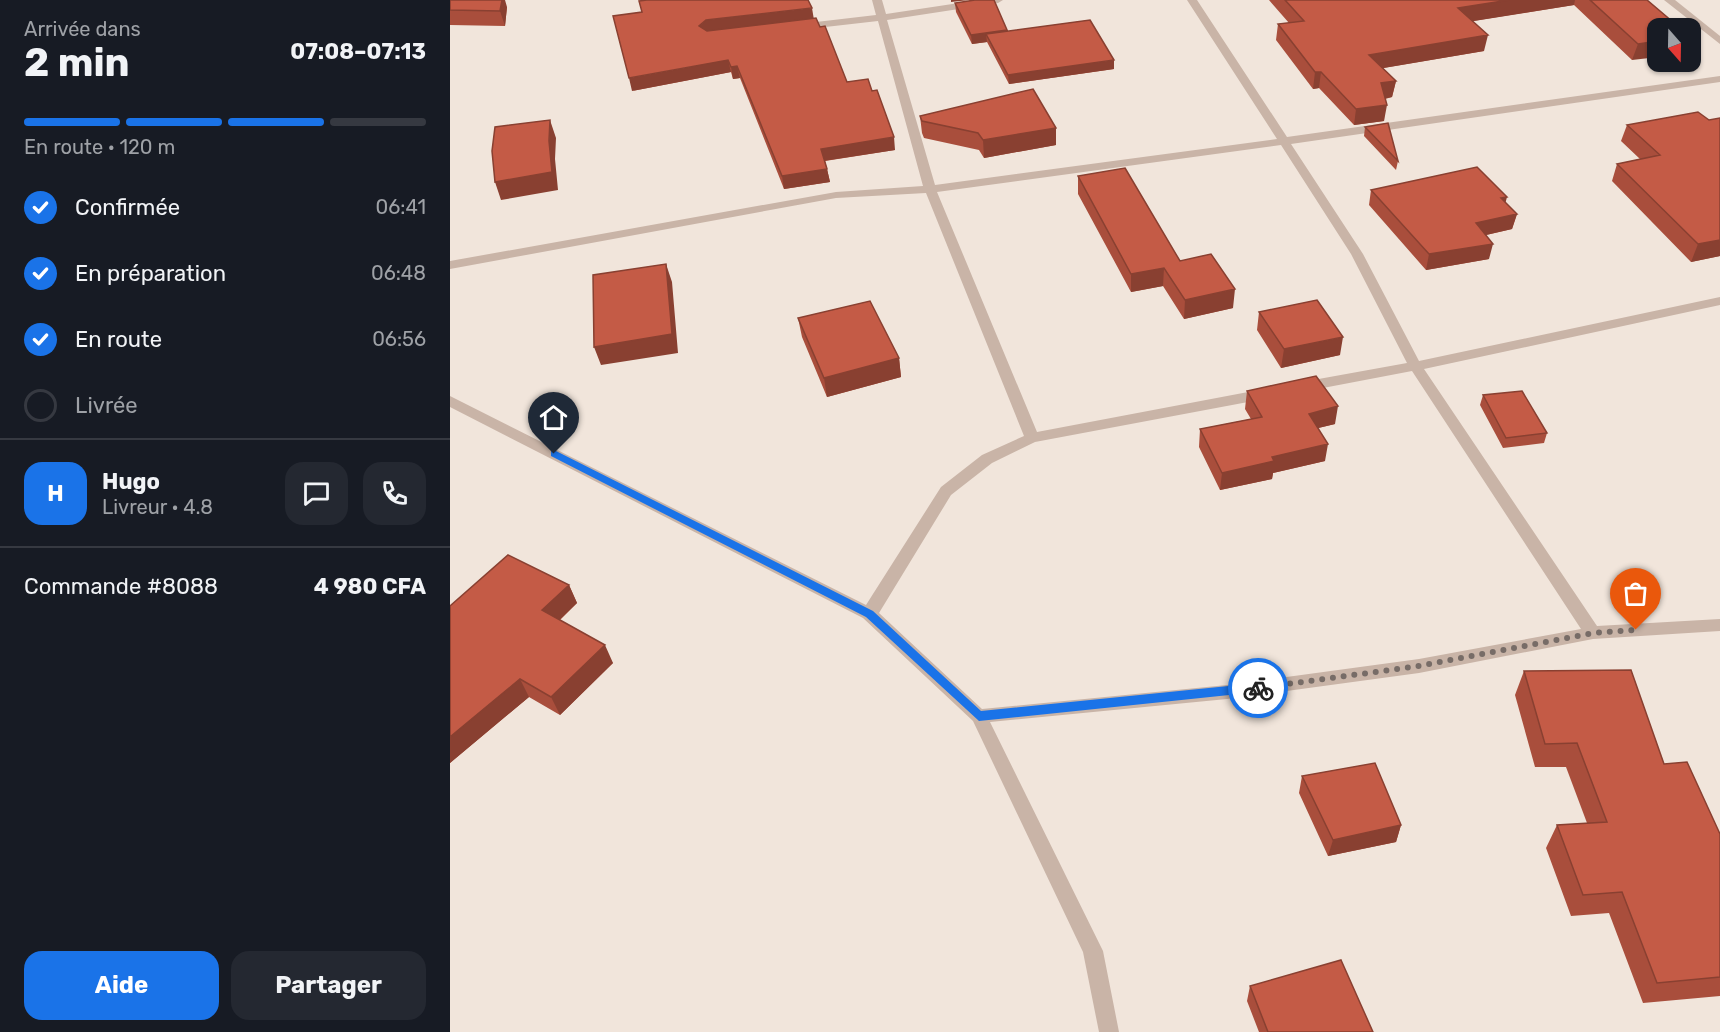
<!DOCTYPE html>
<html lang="fr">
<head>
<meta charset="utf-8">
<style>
  :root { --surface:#171b24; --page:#242831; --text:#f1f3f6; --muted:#9ea1a6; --line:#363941; --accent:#1a73e8 }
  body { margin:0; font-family:Rubik,sans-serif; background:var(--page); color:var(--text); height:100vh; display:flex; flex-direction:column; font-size:22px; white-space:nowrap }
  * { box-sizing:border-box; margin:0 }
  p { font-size:20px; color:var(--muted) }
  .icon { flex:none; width:33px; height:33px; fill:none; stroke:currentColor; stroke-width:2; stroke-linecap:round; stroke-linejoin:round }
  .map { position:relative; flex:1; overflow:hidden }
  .details { display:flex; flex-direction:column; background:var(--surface); width:450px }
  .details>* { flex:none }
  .needle { width:39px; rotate:160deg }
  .tools { position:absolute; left:1197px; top:18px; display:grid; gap:12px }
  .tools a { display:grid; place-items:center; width:54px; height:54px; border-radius:12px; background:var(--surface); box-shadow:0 2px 4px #0004; font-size:30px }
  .pin { position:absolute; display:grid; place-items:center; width:51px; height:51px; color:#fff; margin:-62px -26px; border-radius:50% 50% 50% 0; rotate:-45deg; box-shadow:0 0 6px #0007 }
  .pin .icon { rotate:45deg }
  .courier { position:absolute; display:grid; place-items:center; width:60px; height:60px; margin:-30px; border:4px solid #1a73e8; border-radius:50%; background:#fff; color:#222; box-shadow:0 2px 8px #0007 }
  .headline em { font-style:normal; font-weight:700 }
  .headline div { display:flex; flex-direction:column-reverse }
  .headline { display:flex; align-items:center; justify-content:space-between; height:102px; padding:0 24px }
  h1 { font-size:39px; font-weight:700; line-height:45px }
  .bar { display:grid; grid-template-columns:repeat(4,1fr); gap:9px 6px; align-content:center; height:72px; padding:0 24px }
  .bar i { height:8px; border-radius:4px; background:var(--line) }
  .bar .current { background:var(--accent) }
  .bar p { grid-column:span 4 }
  .line { display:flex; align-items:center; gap:15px; padding:0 24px; border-top:2px solid var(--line) }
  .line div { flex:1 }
  .round { display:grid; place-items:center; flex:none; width:63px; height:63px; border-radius:18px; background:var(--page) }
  ol { padding:0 24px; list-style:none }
  li { display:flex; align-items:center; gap:18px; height:66px }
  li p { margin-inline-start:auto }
  li .icon { padding:6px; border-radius:50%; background:var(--accent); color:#fff; stroke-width:4 }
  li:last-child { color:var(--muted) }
  li i { width:33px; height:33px; border:3px solid var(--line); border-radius:50% }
  .button { display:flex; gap:12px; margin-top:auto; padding:12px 24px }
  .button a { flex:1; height:69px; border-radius:18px; background:var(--accent); color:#fff; font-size:24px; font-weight:700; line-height:69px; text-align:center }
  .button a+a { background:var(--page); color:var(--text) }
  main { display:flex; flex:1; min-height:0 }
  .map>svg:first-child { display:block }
</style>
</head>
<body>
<main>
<section class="details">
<div class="headline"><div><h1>2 min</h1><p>Arrivée dans</p></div><em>07:08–07:13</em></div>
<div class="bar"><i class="current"></i><i class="current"></i><i class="current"></i><i></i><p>En route · 120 m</p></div>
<ol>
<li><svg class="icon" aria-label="check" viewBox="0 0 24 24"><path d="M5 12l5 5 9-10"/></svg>Confirmée<p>06:41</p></li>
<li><svg class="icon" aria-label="check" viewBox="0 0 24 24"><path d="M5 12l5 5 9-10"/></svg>En préparation<p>06:48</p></li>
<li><svg class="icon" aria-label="check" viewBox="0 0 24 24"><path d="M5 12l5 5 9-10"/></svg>En route<p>06:56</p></li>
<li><i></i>Livrée</li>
</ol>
<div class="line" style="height:108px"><b class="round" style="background:var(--accent);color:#fff">H</b><div><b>Hugo</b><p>Livreur · 4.8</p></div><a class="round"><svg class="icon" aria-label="chat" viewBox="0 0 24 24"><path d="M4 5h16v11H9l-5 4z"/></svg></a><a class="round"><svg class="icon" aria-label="phone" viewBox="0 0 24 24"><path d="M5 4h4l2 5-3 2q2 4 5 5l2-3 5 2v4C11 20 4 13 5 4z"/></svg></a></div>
<div class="line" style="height:78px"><div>Commande #8088</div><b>4 980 CFA</b></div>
<div class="button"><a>Aide</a><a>Partager</a></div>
</section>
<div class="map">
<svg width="1270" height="1032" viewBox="0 0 1270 1032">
  <rect width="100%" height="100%" fill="#f1e5db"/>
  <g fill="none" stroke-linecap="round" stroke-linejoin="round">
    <!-- minor -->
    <path fill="#c9b4a7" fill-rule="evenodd" d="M422,0h10l4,14 93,-14h24l-5,3 -111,17 48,165 342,-46 -90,-139h10l90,137 433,-61v6l-429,62 72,110 56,107 301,-64v8l-296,64 173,257 123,-7v12l-127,8 -174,34 -192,26 -237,23 113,229 16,81h-20l-16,-80 -110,-231 -110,-103 -413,-211v-11l416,209 75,-118 41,-32 42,-19 -98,-243 -90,5 -386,71v-8l386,-69 87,-6 -45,-165 -79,9 -5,-3 5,-3 77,-9zM831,145l70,109 56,109 -105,19 -7,5 7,5 110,-21 169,258 -162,30 -192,26 -245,24 -103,-96 72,-118 41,-32 43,-21 229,-43 7,-5 -7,-5 -227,43 -100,-240z
      M1214,0h11l45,36v8z"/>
  </g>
  <!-- wall -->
  <path fill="#a94e3c" d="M0,0l57,7 -2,19 -55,-1z
    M819,0h378l33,28 -48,32 -58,-55 -101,16 11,30 -101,17 13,13 -4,16 -7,2 -1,22 -30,4 -35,-37 -6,1 -37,-49 2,-16 11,-1z
    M505,3l53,28 106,38 -105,15 -22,-42 -15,2 -16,-32z
    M363,18l34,64 48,68 -70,11 2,8 3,13 -46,7 -44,-111 -7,1 -2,-7 -99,19z
    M470,116l136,12v17l-72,13 -5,-8 -55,-12 -2,-5z
    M1259,120l11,136 -29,6 -79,-81 5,-17 23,-5 -19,-18 6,-16z
    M915,127l33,34 -2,9 -32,-34z
    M628,176l102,85 53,47 -49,11 -21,-33 -32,6 -53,-98z
    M921,190l134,13 12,11 -5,15 -26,6 3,24 -63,11 -57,-65z
    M809,312l81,43 -59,13 -24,-38z
    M348,318l101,40 2,19 -74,20 -25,-60z
    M797,391l88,33 -17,4 7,33 -52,12 -1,6 -52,11 -21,-43 1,-18 51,-10 -6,-10z
    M1033,395l64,38 -3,10 -41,5 -23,-43z
    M119,585l8,18 -17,17 53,43 -53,52 -31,-18 -79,66v-157z
    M1074,671l140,93 56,70v162l-77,7 -34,-90 -38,3 -25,-68 11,-23 30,-2 -21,-56h-31l-20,-72z
    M852,776l99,49 -5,17 -68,14 -29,-63z
    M800,986l123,46h-114l-12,-31z"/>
  <!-- shaded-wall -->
  <path fill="#894031" d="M52,0h3l2,7 -2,19 -5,-15z
    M501,0h18l-18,2z
    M1059,0h66l-1,5 -119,19 3,-16z
    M362,8l2,12 -112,19 -3,-13 7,-6z
    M557,30l1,9 -22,-5 1,8 -15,2 -1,-9z
    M1038,35l-4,16 -118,20 3,-16z
    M1208,41v16l-26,3 6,-16z
    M278,60l3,12 -99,19 -3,-13z
    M664,60v9l-105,15 -1,-9z
    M287,66l3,12 -7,1 -2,-12z
    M865,72h6l-2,16 -6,1z
    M946,81l-4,16 -14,3 3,-17z
    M937,105l-3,16 -30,4 2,-16z
    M100,120l6,18 -1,21 3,31 -57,10 -6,-18 54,-41z
    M606,128v17l-72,13 -1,-18z
    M444,137l1,13 -72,11 -2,-12z
    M377,169l3,13 -46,7 -2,-13z
    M1057,197l-4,15 -2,-14z
    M1067,214l-5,15 -39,9 3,-15z
    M1270,240v16l-29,6 7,-18z
    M1043,244l-4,15 -63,11 3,-16z
    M216,264l6,18 6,71 -77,12 -7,-18z
    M714,268l-1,18 -32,6v-18z
    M785,289l-2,19 -49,11 1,-19z
    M893,337l-3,18 -59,13 3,-19z
    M449,358l2,19 -74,20 -3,-19z
    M888,406l-3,18 -29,7 3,-17z
    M878,444l-3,17 -52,12 -1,6 -52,11 2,-17 50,-16z
    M119,585l8,18 -26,25 -9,-18z
    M155,645l8,18 -53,52 -9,-18z
    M70,679l9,18 -79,66v-26z
    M951,825l-5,17 -68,14 5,-16z"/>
  <!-- building -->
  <path fill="#c45b46" stroke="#894031" stroke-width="1.5" d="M0,0h52l-2,11 -50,-1z
    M197,0h161l4,8 -106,12 -7,6 8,5 109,-13 4,9 5,-1 22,56 21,-3 4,12 5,-1 17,47 -73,12 6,20 -45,7 -45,-110 -6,1 -3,-7 -99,18 -16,-62 29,-4 -3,-11z
    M525,0h19l13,30 -36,5 -16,-32z
    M835,0h224l-51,8 30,27 -119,20 27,26 -15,2 6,22 -31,4 -35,-37h-6l-37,-48 26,-3z
    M1140,0h57l33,28h-22v13l-20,3z
    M640,20l24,40 -106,15 -22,-41z
    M583,89l23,39 -73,12 -5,-7 -56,-12 -2,-5z
    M1248,112l11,8 11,-2v122l-22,4 -81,-80 43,-9 -33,-30z
    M100,120l-1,21 3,31 -57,10 -3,-31 3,-24z
    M938,123l10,38 -33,-34z
    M1027,167l30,30 -6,1 16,16 -41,9 17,21 -64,10 -58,-64z
    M675,168l55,93 31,-7 24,35 -50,11 -21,-32 -33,6 -53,-98z
    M216,264l6,70 -78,13 -1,-72z
    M867,300l26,37 -59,12 -25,-37z
    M420,301l29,57 -75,20 -26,-60z
    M866,376l22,30 -29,8 19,30 -56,13 2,4 -52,12 -22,-44 62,-12 -15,-26z
    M1072,391l25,42 -41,5 -23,-43z
    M58,555l61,30 -27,25 63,35 -54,52 -31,-18 -70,58v-131z
    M1181,670l33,94 23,-2 33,72v143l-63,6 -35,-91 -39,3 -26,-70 50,-3 -30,-79 -32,1 -21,-73z
    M925,763l26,62 -68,15 -31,-64z
    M891,960l32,72h-105l-18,-46z"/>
  <!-- route -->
  <path fill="#1a73e8" d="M104,450l319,161 108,100 277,-28 6,5 -6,4 -279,29 -113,-104 -315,-161v-5z"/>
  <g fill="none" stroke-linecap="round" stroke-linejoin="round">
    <!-- done -->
    <path stroke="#776c67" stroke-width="6" stroke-dasharray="0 10.8" d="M808,688l161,-22 174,-33 43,-3"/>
  </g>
</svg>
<div class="tools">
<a><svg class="needle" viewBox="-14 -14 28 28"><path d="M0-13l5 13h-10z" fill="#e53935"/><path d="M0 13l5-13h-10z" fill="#9ea1a6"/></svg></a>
</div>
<div class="pin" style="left:1186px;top:630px;background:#ea580c"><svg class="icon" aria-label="bag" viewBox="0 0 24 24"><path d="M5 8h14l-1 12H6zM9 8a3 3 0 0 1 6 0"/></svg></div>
<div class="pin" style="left:104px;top:454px;background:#1f2937"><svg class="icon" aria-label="home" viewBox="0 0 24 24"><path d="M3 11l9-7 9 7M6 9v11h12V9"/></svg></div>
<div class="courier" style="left:808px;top:688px"><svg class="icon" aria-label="bike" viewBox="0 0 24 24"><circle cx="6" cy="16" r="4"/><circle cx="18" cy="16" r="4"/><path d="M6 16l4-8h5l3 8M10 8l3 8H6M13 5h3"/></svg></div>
</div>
</main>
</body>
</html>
